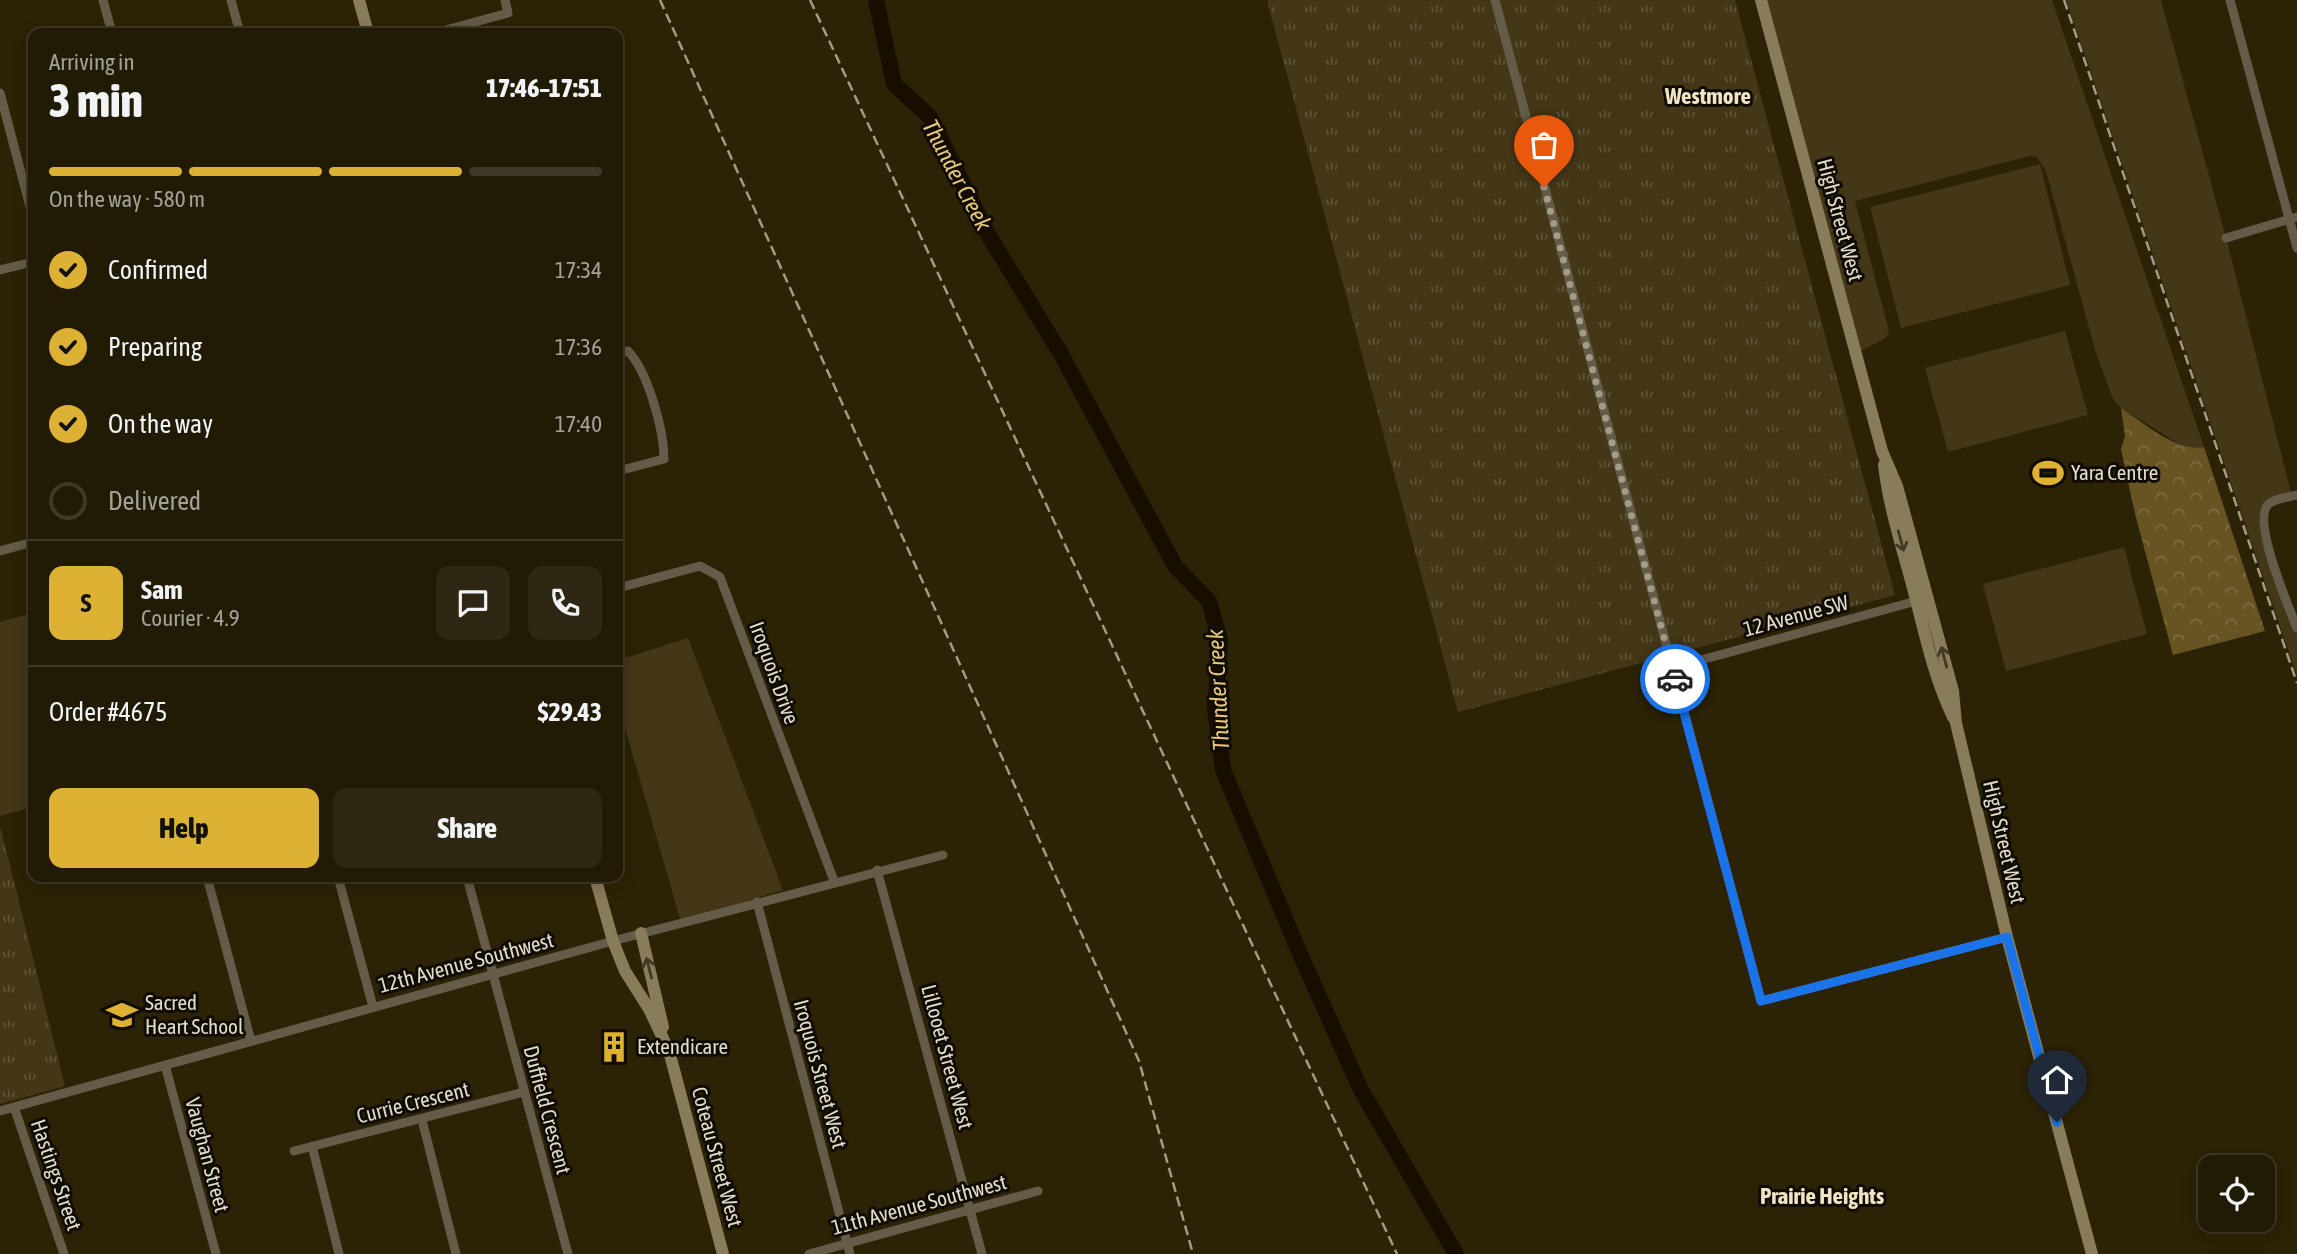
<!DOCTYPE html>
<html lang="en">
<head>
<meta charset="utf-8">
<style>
  :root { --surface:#211a04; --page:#2d2713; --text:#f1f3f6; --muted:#a2a19a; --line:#3e3826; --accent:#ddb133 }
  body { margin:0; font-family:"Asap Condensed",sans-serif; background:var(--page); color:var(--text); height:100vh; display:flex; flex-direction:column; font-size:26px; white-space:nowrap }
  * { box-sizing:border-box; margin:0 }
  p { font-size:23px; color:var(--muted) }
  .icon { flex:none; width:38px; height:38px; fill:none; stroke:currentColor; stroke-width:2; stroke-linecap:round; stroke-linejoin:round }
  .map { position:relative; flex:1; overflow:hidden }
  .drawer { position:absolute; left:28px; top:28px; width:595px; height:854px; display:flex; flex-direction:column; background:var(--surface); border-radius:14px; box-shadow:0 4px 18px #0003,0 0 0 2px var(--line) }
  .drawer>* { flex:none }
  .buttons { position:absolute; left:2198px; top:1155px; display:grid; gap:14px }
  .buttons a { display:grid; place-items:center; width:77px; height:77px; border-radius:14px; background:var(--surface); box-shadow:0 4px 18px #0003,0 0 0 2px var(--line); font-size:35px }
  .pin { position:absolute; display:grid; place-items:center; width:60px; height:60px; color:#fff; margin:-72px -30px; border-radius:50% 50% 50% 0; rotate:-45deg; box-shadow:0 0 7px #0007 }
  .pin .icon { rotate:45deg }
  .courier { position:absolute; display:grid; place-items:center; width:70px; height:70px; margin:-35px; border:5px solid #1a73e8; border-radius:50%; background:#fff; color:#222; box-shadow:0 2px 9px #0007 }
  .summary em { font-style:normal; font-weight:800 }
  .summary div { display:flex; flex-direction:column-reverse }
  .summary { display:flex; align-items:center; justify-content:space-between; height:119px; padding:0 21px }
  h1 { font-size:46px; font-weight:800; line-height:52px }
  .bar { display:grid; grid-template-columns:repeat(4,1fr); gap:10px 7px; align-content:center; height:84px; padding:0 21px }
  .bar i { height:9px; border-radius:5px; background:var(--line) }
  .bar .on { background:var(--accent) }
  .bar p { grid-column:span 4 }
  .line { display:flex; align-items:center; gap:18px; padding:0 21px; border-top:2px solid var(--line) }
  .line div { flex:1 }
  .round { display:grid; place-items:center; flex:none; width:74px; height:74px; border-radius:14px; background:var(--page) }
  ol { padding:0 21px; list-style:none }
  li { display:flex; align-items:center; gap:21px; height:77px }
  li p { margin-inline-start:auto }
  li .icon { padding:7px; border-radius:50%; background:var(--accent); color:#111; stroke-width:4 }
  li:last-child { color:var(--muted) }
  li i { width:38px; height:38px; border:4px solid var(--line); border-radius:50% }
  .button { display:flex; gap:14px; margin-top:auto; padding:14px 21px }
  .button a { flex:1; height:80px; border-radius:14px; background:var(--accent); color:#111; font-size:28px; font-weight:800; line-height:80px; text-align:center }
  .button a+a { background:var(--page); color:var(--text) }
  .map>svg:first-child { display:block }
</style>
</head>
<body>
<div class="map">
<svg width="2297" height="1254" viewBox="0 0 2297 1254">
  <defs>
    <pattern id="forest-crowns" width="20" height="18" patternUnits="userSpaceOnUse" patternTransform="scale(1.75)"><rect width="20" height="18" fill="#675422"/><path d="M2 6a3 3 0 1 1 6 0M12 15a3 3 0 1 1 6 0" fill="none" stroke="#7d6c41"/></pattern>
    <pattern id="park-tufts" width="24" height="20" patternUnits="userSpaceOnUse" patternTransform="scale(1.75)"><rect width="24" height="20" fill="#433718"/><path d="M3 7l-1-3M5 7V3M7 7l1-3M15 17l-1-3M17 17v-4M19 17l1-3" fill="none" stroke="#5e5438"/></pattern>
  </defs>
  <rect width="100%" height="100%" fill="#2c2206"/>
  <!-- green -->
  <path fill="#433718" d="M1762,0h290l152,447 -10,2 -13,-4 -60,-37 -8,-9 -17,-46 -50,-182 -9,-14 -7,-1 -175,45 34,130 -3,7 -25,13z
    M2066,0h95l65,238 66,258 -22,7 -8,11 35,114v48z
    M2040,164l30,121 -169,43 -31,-121z
    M2065,331l23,84 -140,37 -23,-84z
    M2124,547l23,87 -141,37 -23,-87z
    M33,613v194l-33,9v-194z
    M688,638l95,252 -102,32 -63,-218v-44z"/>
  <!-- forest -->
  <path fill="url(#forest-crowns)" d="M2121,408c22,14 56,45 83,39l61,184 -92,24 -38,-141 -14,-65 4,-13z"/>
  <!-- park -->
  <path fill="url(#park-tufts)" d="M1267,0h468l160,595 -437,117z
    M1,829l64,257 -65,18v-274z"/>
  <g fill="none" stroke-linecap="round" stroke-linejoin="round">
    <!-- river -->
    <path stroke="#180e00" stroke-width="16" d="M876,0l18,84 36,33 59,119 72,118 114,212 34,35 11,39 -5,69 8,61 77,184 61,136 95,164"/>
    <!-- street -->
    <path stroke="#645c48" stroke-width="9" d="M103,0l9,33
      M231,0l9,33
      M1495,0l266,1001 246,-64
      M2230,0l67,248
      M435,33l73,-20 -3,-13
      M0,93l33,125
      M2226,238l71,-21
      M0,270l33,-8
      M618,353l10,-2c20,21 36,79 36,108l-46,12
      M2297,495c-8,2 -20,3 -27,8 -21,14 19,104 27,125
      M0,551l33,-9
      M618,588l82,-22 20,11 114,304
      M1672,668l248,-68
      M877,870l105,384
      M207,877l44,164
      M338,877l35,130
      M467,877l101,377
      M757,902l93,352
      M165,1065l51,189
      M14,1107l50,147
      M0,1111l613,-170 330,-86
      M422,1120l34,134
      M312,1146l27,108
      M294,1151l230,-59
      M809,1254l229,-63"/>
    <!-- secondary -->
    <path stroke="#897c5b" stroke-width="12" d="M359,0l9,33
      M1761,0l121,451 15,35 56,205 3,32 51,214 85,317
      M1884,465c5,43 19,85 30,127 11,42 20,86 39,125
      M595,877l18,64 12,30 24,38 20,42 54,203
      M641,933l22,94"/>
    <!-- rail -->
    <path stroke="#a39b87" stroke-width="2.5" stroke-dasharray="10 5" stroke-linecap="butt" d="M660,0l479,1061 54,193
      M810,0l587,1254
      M2064,0l233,683"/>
  </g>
  <!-- one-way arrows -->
  <defs><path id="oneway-shaft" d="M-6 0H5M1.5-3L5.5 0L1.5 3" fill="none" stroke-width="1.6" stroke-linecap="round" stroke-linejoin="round" transform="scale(1.75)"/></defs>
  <g stroke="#403926">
    <use href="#oneway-shaft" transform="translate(1901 541) rotate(75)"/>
    <use href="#oneway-shaft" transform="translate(1944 657) rotate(-105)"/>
    <use href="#oneway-shaft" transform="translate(649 968) rotate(-104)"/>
  </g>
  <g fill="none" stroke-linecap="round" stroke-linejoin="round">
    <!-- done -->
    <path stroke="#a49c87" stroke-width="7" stroke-dasharray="0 12.6" d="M1544,187l131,492"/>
    <!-- route -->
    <path stroke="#1a73e8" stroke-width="9" d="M1675,679l86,322 246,-64 50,185"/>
  </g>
  <!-- icons -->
  <defs>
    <symbol id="stadium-bare" viewBox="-9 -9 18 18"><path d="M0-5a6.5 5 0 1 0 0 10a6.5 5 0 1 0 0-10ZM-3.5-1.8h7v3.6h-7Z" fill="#ddb133" stroke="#100c03" stroke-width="2.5" paint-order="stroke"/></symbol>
    <symbol id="school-bare" viewBox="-9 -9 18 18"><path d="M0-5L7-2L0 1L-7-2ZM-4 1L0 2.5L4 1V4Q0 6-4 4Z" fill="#ddb133" stroke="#100c03" stroke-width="2.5" paint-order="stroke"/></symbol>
    <symbol id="building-bare" viewBox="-9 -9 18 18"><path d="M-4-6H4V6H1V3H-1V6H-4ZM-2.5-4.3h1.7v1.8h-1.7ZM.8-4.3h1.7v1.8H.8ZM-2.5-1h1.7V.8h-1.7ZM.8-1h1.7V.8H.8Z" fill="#ddb133" stroke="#100c03" stroke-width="2.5" paint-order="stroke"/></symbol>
  </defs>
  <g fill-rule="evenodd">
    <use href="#stadium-bare" x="2026" y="451" width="44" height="44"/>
    <use href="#school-bare" x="100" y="993" width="44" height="44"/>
    <use href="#building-bare" x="592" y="1025" width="44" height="44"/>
  </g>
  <g text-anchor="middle" stroke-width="6" stroke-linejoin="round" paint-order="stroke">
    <!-- street labels -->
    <g font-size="21" fill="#e4ddcd" stroke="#100c03">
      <text transform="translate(1840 220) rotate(75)" y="7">High Street West</text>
      <text transform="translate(1796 616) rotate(-15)" y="7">12 Avenue SW</text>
      <text transform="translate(774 673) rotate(70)" y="7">Iroquois Drive</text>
      <text transform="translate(2004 842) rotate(77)" y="7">High Street West</text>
      <text transform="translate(466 963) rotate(-15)" y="7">12th Avenue Southwest</text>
      <text transform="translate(947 1057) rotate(75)" y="7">Lillooet Street West</text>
      <text transform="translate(820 1074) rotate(75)" y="7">Iroquois Street West</text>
      <text transform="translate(413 1103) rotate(-14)" y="7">Currie Crescent</text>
      <text transform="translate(547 1110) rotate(75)" y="7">Duffield Crescent</text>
      <text transform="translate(207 1155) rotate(75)" y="7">Vaughan Street</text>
      <text transform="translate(717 1157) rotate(75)" y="7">Coteau Street West</text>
      <text transform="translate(56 1175) rotate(71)" y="7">Hastings Street</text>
      <text transform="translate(919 1205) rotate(-15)" y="7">11th Avenue Southwest</text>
    </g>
    <!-- poi labels -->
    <g font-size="21" fill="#e4ddcd" stroke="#100c03" text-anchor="start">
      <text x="2071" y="480">Yara Centre</text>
      <text x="145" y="1010">Sacred<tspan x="145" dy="24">Heart School</tspan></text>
      <text x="637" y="1054">Extendicare</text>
    </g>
    <!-- neighbourhood labels -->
    <g font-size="23" font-weight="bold" fill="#f1e4c3" stroke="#100c03">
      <text x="1708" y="104">Westmore</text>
      <text x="1822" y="1204">Prairie Heights</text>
    </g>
    <!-- water labels -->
    <g font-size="23" font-style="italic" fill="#e7c87b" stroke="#100c03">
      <text transform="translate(957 175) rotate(62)" y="8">Thunder Creek</text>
      <text transform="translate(1218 690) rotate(-93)" y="8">Thunder Creek</text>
    </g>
  </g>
</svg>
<div class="buttons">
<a><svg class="icon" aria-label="locate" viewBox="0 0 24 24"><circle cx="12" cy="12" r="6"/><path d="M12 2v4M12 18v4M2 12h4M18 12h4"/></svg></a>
</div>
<div class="pin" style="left:1544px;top:187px;background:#ea580c"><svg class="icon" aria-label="bag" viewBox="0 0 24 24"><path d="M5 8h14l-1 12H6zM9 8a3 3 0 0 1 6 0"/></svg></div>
<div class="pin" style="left:2057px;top:1122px;background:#1f2937"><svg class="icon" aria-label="home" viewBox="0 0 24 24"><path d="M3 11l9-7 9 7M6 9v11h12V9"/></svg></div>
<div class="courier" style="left:1675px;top:679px"><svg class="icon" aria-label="car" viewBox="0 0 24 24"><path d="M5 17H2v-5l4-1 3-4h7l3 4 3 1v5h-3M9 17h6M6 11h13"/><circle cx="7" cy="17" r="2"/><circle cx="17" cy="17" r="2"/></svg></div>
<section class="drawer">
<div class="summary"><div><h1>3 min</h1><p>Arriving in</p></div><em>17:46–17:51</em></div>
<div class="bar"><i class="on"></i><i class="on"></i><i class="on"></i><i></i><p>On the way · 580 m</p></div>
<ol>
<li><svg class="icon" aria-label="check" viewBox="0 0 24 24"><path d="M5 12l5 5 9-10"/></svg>Confirmed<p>17:34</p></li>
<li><svg class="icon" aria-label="check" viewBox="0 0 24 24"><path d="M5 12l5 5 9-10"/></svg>Preparing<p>17:36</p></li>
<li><svg class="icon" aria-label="check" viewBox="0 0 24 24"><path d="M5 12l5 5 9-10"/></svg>On the way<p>17:40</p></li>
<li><i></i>Delivered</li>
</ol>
<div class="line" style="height:126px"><b class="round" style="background:var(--accent);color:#111">S</b><div><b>Sam</b><p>Courier · 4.9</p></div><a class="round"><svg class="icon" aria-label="chat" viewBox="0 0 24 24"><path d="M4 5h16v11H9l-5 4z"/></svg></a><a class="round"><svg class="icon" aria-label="phone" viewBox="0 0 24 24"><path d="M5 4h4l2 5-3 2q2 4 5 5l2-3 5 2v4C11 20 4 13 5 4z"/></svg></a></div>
<div class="line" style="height:91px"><div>Order #4675</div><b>$29.43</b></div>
<div class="button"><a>Help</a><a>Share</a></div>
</section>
</div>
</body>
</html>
